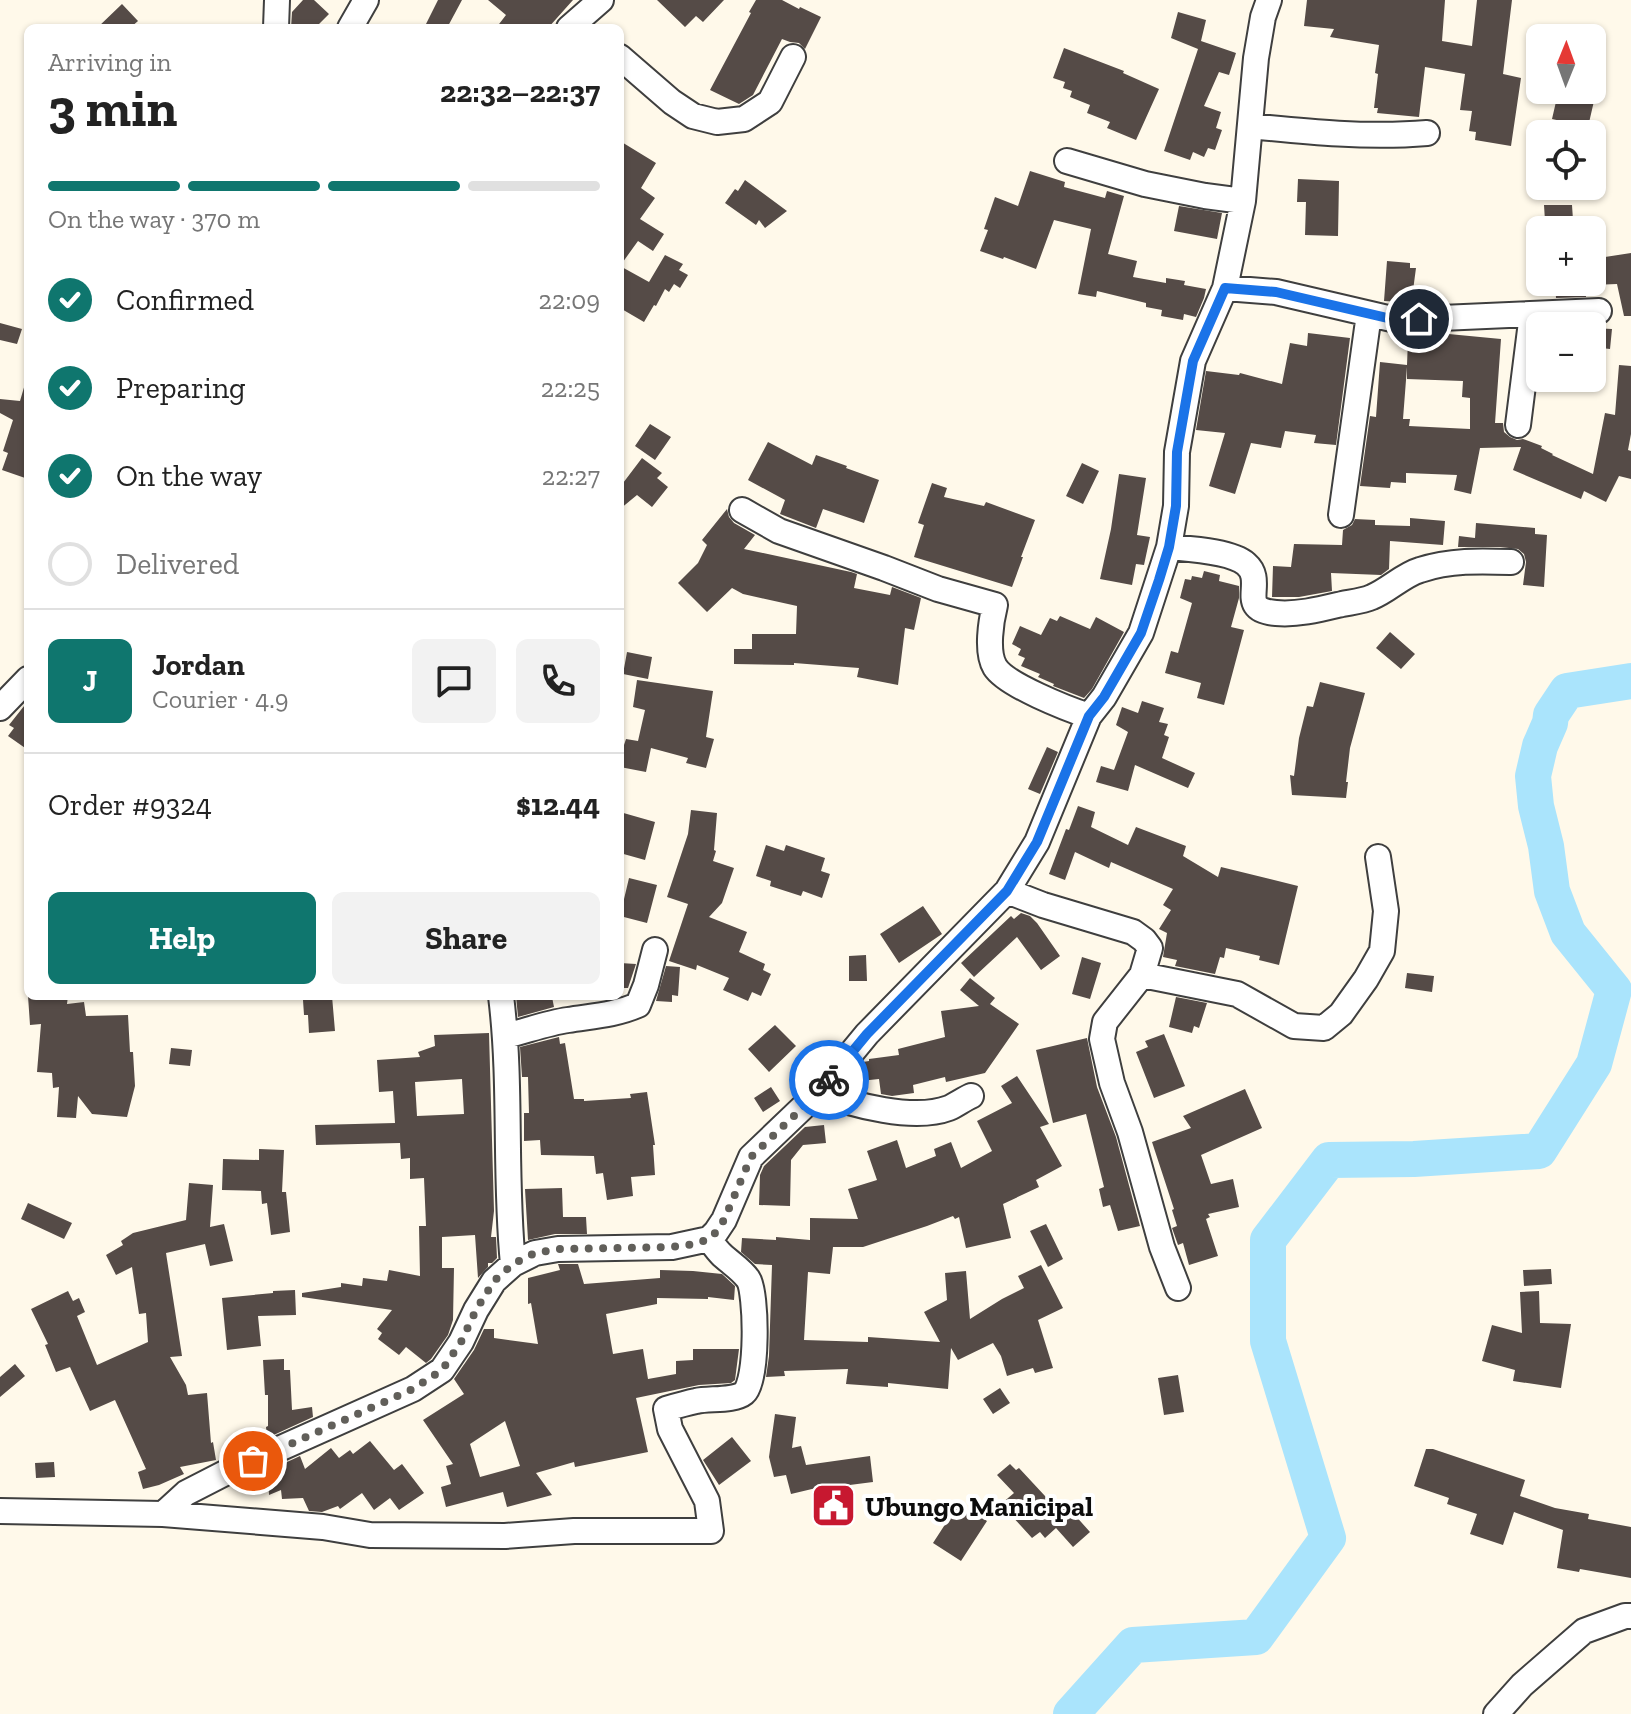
<!DOCTYPE html>
<html lang="en">
<head>
<meta charset="utf-8">
<style>
  :root { --surface:#fff; --page:#f2f2f2; --text:#222; --muted:#767676; --line:#e0e0e0; --accent:#0f766e }
  body { margin:0; font-family:"Zilla Slab",serif; background:var(--page); color:var(--text); height:100vh; display:flex; flex-direction:column; font-size:30px; white-space:nowrap }
  * { box-sizing:border-box; margin:0 }
  p { font-size:26px; color:var(--muted) }
  .icon { flex:none; width:44px; height:44px; fill:none; stroke:currentColor; stroke-width:2; stroke-linecap:round; stroke-linejoin:round }
  .map { position:relative; flex:1; overflow:hidden }
  .details { position:absolute; left:24px; top:24px; width:600px; height:976px; display:flex; flex-direction:column; background:var(--surface); border-radius:12px; box-shadow:0 2px 6px #0004 }
  .details>* { flex:none }
  .needle { width:52px; rotate:1deg }
  .fabs { position:absolute; left:1526px; top:24px; display:grid; gap:16px }
  .fabs a { display:grid; place-items:center; width:80px; height:80px; border-radius:12px; background:var(--surface); box-shadow:0 2px 6px #0004; font-size:40px }
  .pin { position:absolute; display:grid; place-items:center; width:68px; height:68px; color:#fff; margin:-34px; border:4px solid #fff; border-radius:50%; box-shadow:0 2px 8px #0007 }
  .courier { position:absolute; display:grid; place-items:center; width:80px; height:80px; margin:-40px; border:6px solid #1a73e8; border-radius:50%; background:#fff; color:#222; box-shadow:0 2px 10px #0007 }
  .headline em { font-style:normal; font-weight:700 }
  .headline div { display:flex; flex-direction:column-reverse }
  .headline { display:flex; align-items:center; justify-content:space-between; height:136px; padding:0 24px }
  h1 { font-size:52px; font-weight:700; line-height:60px }
  .bar { display:grid; grid-template-columns:repeat(4,1fr); gap:12px 8px; align-content:center; height:96px; padding:0 24px }
  .bar i { height:10px; border-radius:6px; background:var(--line) }
  .bar .selected { background:var(--accent) }
  .bar p { grid-column:span 4 }
  .line { display:flex; align-items:center; gap:20px; padding:0 24px; border-top:2px solid var(--line) }
  .line div { flex:1 }
  .round { display:grid; place-items:center; flex:none; width:84px; height:84px; border-radius:12px; background:var(--page) }
  ol { padding:0 24px; list-style:none }
  li { display:flex; align-items:center; gap:24px; height:88px }
  li p { margin-inline-start:auto }
  li .icon { padding:8px; border-radius:50%; background:var(--accent); color:#fff; stroke-width:4 }
  li:last-child { color:var(--muted) }
  li i { width:44px; height:44px; border:4px solid var(--line); border-radius:50% }
  .cta { display:flex; gap:16px; margin-top:auto; padding:16px 24px }
  .cta a { flex:1; height:92px; border-radius:12px; background:var(--accent); color:#fff; font-size:32px; font-weight:700; line-height:92px; text-align:center }
  .cta a+a { background:var(--page); color:var(--text) }
  .map>svg:first-child { display:block }
</style>
</head>
<body>
<div class="map">
<svg width="1631" height="1714" viewBox="0 0 1631 1714">
  <rect width="100%" height="100%" fill="#fff9ea"/>
  <g fill="none" stroke-linecap="round" stroke-linejoin="round">
    <!-- river -->
    <path stroke="#aae4fc" stroke-width="36" d="M1071,1714l62,-69 123,-8 72,-99 -60,-197v-101l61,-80 85,-1 125,-8 55,-87 20,-74 -46,-57 -16,-42 -6,-45 -10,-40 -3,-30 7,-30 10,-23 1,-8 16,-24 64,-10"/>
  </g>
  <!-- building -->
  <path fill="#554b47" fill-rule="evenodd" d="M303,0h11l15,14 -14,14h-24l1,-16z
    M438,0h24l-15,28h-23z
    M488,0h85l-25,28h-52l10,-13z
    M657,0h67l-21,22 -7,-6 -11,11z
    M756,0h26l17,9 1,-2 21,10 -16,32 -6,-6 -9,-1 -8,-3 -29,56 -14,9 -29,-14 41,-77 -2,-1z
    M1307,0h138l-3,41 30,5 5,-46h35l-9,74 18,4 -10,68 -36,-6 1,-8 -7,-1 3,-20 -12,-1 5,-36 -40,-7 -6,50 -42,-4 1,-5h-4l4,-34 -3,-1 4,-28 -49,-8 4,-8 -30,-3z
    M122,4l16,17 -8,7h-33z
    M1178,12l28,8 -5,21 35,12 -7,22 -10,-3 -15,34 17,6 -5,16 6,2 -7,20 -7,-2 -4,9 -11,-5 -3,8 -26,-9 34,-102 -27,-11z
    M1064,48l60,23 -1,2 36,16 -23,51 -29,-12 3,-6 -23,-9 3,-8 -20,-8 2,-6 -9,-3 2,-6 -12,-4z
    M1558,93l36,8 -6,26 -36,-8z
    M620,141l36,22 -15,25 14,10 -15,21 24,15 -11,17 -15,-10 -18,25z
    M1030,171l35,11 -1,5 41,11 2,-7 17,5 -16,58 29,7 -4,16 33,6v-5l19,3 -1,4 22,4 -2,9 -8,19 -12,-3 -1,6 -22,-4 1,-6 -16,-3v-4l-49,-12 -1,6 -18,-3 13,-65 -37,-9 -18,49 -32,-12 -1,2 -23,-8 8,-21 -4,-1 11,-32 23,9z
    M1298,179l41,2 -1,55 -33,-1 1,-33h-9z
    M745,180l42,31 -22,17 -6,-8 -3,5 -31,-22 10,-14 3,2z
    M1544,205h28l1,15 -28,1z
    M1179,206l43,7 -5,26 -43,-8z
    M1631,253v63h-7l-7,-32 -25,1v-26z
    M665,255l18,9 -4,6 9,5 -8,13 -6,-4 -5,8 -4,-3 -9,17 -2,-1 -10,17 -24,-14v-42l29,16z
    M1387,261l23,2v5h6l-4,30h-9v4l-19,-1z
    M1555,282h30l1,15 -30,1z
    M0,323l22,6 -5,15 -17,-4z
    M1592,328l20,1 -2,20 -18,-2z
    M1308,333l42,5 -14,107 -22,-2 2,-8 -31,-4 -4,17 -30,-5 -16,51 -26,-8 16,-53 -29,-3 10,-59 33,4 1,-2 42,11 8,-41 17,3z
    M1438,333l63,6 -6,84h8l1,9 6,5 7,3 6,-1 19,7 -1,2 12,6 -1,1 41,19 12,-61 10,2 4,-50 12,1v68l-3,16 3,1v28l-12,-3 -13,26 -22,-11 -3,8 -68,-29 8,-23 -41,1 -9,46 -17,-4 3,-15 -51,-2v10l-15,-1 -1,6 -30,-2 10,-70 6,1 4,-55 27,3 1,-26 22,1v-6zM1407,367v12l56,2 -1,16 8,1v31l-61,-3 1,-7h-7z
    M25,384l3,1v94l-26,-9 6,-17 -5,-2 10,-31 -13,-7v-14l20,2z
    M650,424l21,13 -16,23 -20,-14z
    M768,442l44,23 4,-10 31,11 -1,2 33,12 -15,43 -41,-14 -7,19 -36,-14 5,-14 -37,-20z
    M642,458l20,15 -5,5 11,9 -16,20 -15,-12 -17,14v-22z
    M1082,463l17,8 -16,33 -17,-8z
    M1119,474l27,4 -9,57 13,2 -6,28 -8,-1 -4,21 -32,-6 11,-50z
    M932,483l15,5 -3,9 40,9 2,-4 49,18 -14,37h2l-11,30 -98,-30 10,-32 -6,-2z
    M727,509l2,8 5,6 21,12 -11,14 107,23 6,2 -3,14 36,7 2,-8 29,11 -7,32 -9,-2 -7,57 -41,-8 2,-9 -65,-5v2l-60,-1v-15h18v-15h44l1,-28 -54,-12 -11,-6 -25,24 -29,-29 20,-20 9,-18 -5,-5z
    M1410,518l35,3 -2,24 -53,-4 -1,28 -8,6 -50,-2 1,18 -33,6h-27l1,-31 18,1 3,-23 48,1 1,-15 9,-5 3,-6 20,1v5l35,1z
    M1476,523l59,5v6l12,1 -3,52 -21,-2 3,-23 -2,-8 -6,-5 -18,-2h-42l1,-11 16,2z
    M1204,571l16,4 -1,6 20,5v12l-8,29 13,3 -20,75 -27,-7 4,-15 -36,-10 6,-22 7,2 14,-50 -12,-5 5,-19 6,1 1,-4 10,2z
    M1060,616l30,13 6,-12 28,15 -32,57 -8,9 -31,-12 1,-2 -16,-7 2,-3 -19,-8 4,-8 -7,-3 3,-6 -9,-5 8,-18 21,9 9,-17 7,3z
    M1390,632l25,22 -14,15 -25,-21z
    M627,652l25,5 -4,22 -25,-5z
    M637,680l76,11 -7,46 8,2 -8,29 -20,-5 2,-5 -37,-10 -5,24 -26,-5v-22h4l2,-6 12,2 7,-31 -12,-3z
    M1320,682l45,11 -15,55 -4,34h2l-2,16 -54,-3 -2,-20 4,1 5,-38 8,-32 6,1z
    M28,701v49l-20,-14 6,-8 -5,-3z
    M1142,701l22,7 -5,14 9,2 -4,11 5,2 -7,21 33,15 -7,15 -53,-23 -7,26 -32,-9 5,-16 13,4 14,-38 -12,-7 6,-18 16,6z
    M1047,747l11,5 -18,42 -12,-5z
    M1078,806l17,6 -4,15 37,18 8,-18 50,19 -3,10 35,21 3,-10 77,19 -19,79 -20,-5 1,-4 -34,-8 -2,10 -4,-1 -5,17 -40,-8 2,-6 -14,-3 4,-24 -8,-4 12,-19 -8,-5 10,-16 -62,-27 -2,6 -34,-16 -10,28 -16,-6 17,-45 3,1z
    M691,810l26,3 -3,37 2,1 -3,10 21,7 -12,35 -13,14 38,15 -8,20 26,12 -2,6 8,4 -10,22 -9,-4 -4,9 -25,-11 6,-12 -32,-13 -1,5 -27,-9 19,-57 -21,-7 21,-63z
    M620,812l35,10 -10,38 -25,-7z
    M766,845l18,6 2,-6 39,13 -4,13 9,3 -8,24 -19,-7 -2,5 -31,-10 1,-5 -15,-5z
    M629,878l28,7 -10,38 -27,-7z
    M923,906l19,28 -43,29 -19,-29z
    M1021,913l9,3 7,7 23,33 -19,14 -24,-33 -43,40 -13,-14 50,-47 3,3z
    M866,955l1,26h-18v-25z
    M1082,957l19,6 -11,36 -18,-5z
    M620,963l16,1 -8,24h-8z
    M666,966l14,1 -2,29 -6,-1v7l-16,-1z
    M1407,973l27,3 -2,16 -27,-4z
    M970,978l25,20 -5,6 29,20 -34,49 -39,9 -1,-5 -32,8 1,8 -22,3 -11,-2 -2,-15 -19,2 -2,-13 5,-6 6,-1v-2l30,-4 -1,-6 47,-12 -4,-26 38,-5 -19,-16z
    M28,996h40l-1,8 17,-2 2,14 42,-1 2,37h3l2,34 -8,31 -35,-3 -14,-18 -2,22 -19,-1 2,-30 -6,1 -1,-15 -15,-1 4,-48 -11,1z
    M306,996h26l3,35 -26,2 -1,-18h-4l-1,-15h3z
    M516,996h24v3l12,-2 2,10 -36,10z
    M1176,997l31,6 -8,25 -5,-2 -2,7 -23,-6z
    M775,1025l21,21 -27,26 -21,-23z
    M489,1033l5,178 -3,26h5l1,21 -5,5h-4v4l-10,11 -3,-43 -33,2v31h12l-1,52 -5,15 -17,24 -5,4 -20,-16 -7,8 -21,-16 4,-6 -5,-4 15,-19 -90,-13v-4l39,-6v-4l21,3 1,-8 24,3 2,-11 31,6 -1,-50h7l-2,-48 -14,1v-21l-9,1 -1,-16 -84,2 -1,-20 80,-2 -2,-32 -14,1 -2,-32 43,-3 -2,-5 17,-6 -1,-11zM462,1079l2,35 -47,2 -2,-34z
    M1164,1034l21,52 -31,12 -18,-46 12,-5 -3,-6z
    M559,1037l1,7 5,-1 9,56h10v2l47,-3 -1,-4 17,-2 8,53h-2l2,30 -24,2 2,19 -26,4 -4,-27 -7,1 -2,-18 -53,-1 -1,-15 -16,1v-28h5l-1,-36h-6l-2,-30z
    M1087,1038l10,49 19,50 24,89 -22,5 -8,-26 -7,2 -4,-18 5,-2 -18,-73 -33,9 -17,-73z
    M171,1048l21,2 -2,16 -21,-2z
    M1017,1076l32,48 -9,3 22,39 -26,14 3,7 -36,17 8,34 -45,10 -7,-31 -4,2 -2,-3 -26,10 -64,21h-30l-3,27 -22,-2 -4,68 64,2v-5l72,5 -16,-30 23,-12 -2,-27 21,-2 4,48 32,-20 22,-11 -6,-12 23,-11 22,43 -25,12 15,48 -18,5 -2,-5 -26,8 -6,-20 -8,-13 -35,17 -7,-12 -3,41 -60,-6v4l-42,-3 2,-15 -64,2 1,5 -19,1 3,-21 3,-91 -17,-1 -14,-12 1,-14 34,2v-3l34,3v-22l48,1 -10,-30 29,-9 -10,-29 30,-11 9,28 30,-12 -2,-7 17,-7 10,26 31,-17 -15,-30 35,-18 -11,-17z
    M771,1087l9,14 -17,11 -9,-14z
    M1245,1089l17,39 -61,27 10,29 22,-5 6,28 -31,7 2,3 -4,2 12,37 -29,9 -6,-22 -5,2 -6,-17 5,-2 -5,-16 2,-1 -22,-67 39,-14 -8,-12z
    M824,1125l2,18 -23,2 -12,15 -1,46 -31,-1 1,-30 4,-9 41,-39z
    M259,1149l25,1 -2,42h4l4,40 -19,3 -4,-32 -5,1 -1,-13 -39,-1 1,-31 36,1z
    M189,1183l24,2 -3,42 14,-3 9,37 -23,5 -5,-22 -39,9 16,103 -12,1 16,28 2,10 19,-2 4,50 2,-1 3,18 -36,7 4,7 -25,11 -16,4 -5,-17 8,-3 -31,-69 -25,11 -20,-44 -14,5 -11,-27 3,-1 -17,-35 37,-18 5,10 6,-3 6,14 -8,4 20,49 51,-23 -2,-29 -7,1 -7,-47 -16,8 -10,-20 17,-10 -2,-4 12,-8 53,-13z
    M562,1188l1,29h23l1,17h-32l-27,6 -3,-51z
    M28,1203l44,20 -8,16 -43,-20z
    M1046,1224l17,35 -15,8 -18,-36z
    M558,1264h20l6,20 76,-6v-8l33,1 29,3 13,12 -1,14 -26,-3v2l-51,-1v6l-51,10 7,40 30,-5 5,30 28,-5v-13l17,-1v-11h46l-4,31 -4,3 -32,2 -63,13 12,54 -73,15 -1,-5 -38,11 16,22 -45,12 -4,-15 -57,15 -5,-20 10,-3 -5,-18 7,-2 -30,-44 41,-26 -10,-15 20,-29 10,-21h10v9l44,6 -7,-41 -3,1v-26l32,-8zM505,1421l15,45 -40,11 -10,-33z
    M1551,1269l1,15 -28,2 -1,-16z
    M295,1290l1,25 -38,1 3,30 -34,4 -5,-52 51,-5v-2z
    M1539,1291l1,32 31,1 -10,64 -48,-7 2,-11 -33,-9 10,-36 30,8 -2,-41z
    M284,1359v11h6l2,40 20,-3 1,10 -46,21 -1,-11 2,-1v-31h-3l-2,-35z
    M15,1364l10,12 -25,21v-20z
    M1178,1375l6,37 -20,3 -6,-37z
    M1000,1388l10,15 -17,11 -10,-15z
    M775,1414l21,3 -4,31 9,-2 5,19 64,-9 3,26 -39,5 -1,-3 -42,10 -5,-19 -12,2 -5,-20z
    M732,1437l19,24 -32,24 -16,-25z
    M370,1441l24,29 8,-6 22,29 -25,17 -9,-12 -16,12 -12,-17 -22,16 -2,-3 -16,6 -13,-1 -6,-13 -21,1 -1,-9 -12,5 -1,-22 4,-2v-2l28,-13 5,13 26,-21 8,10 11,-8 3,4z
    M1426,1449h7l92,31 -5,16 35,12 34,6 -1,5 43,8v51l-51,-9 -1,3 -22,-4 6,-38 -49,-18 -11,33 -33,-11 7,-20 -30,-10 2,-6 -35,-12z
    M54,1462l1,15 -19,1 -1,-15z
    M1010,1464l6,6 3,-2 39,42 7,-6 25,28 -17,15 -17,-19 -11,10 -5,-6 -8,6 -31,-34 13,-11 -17,-18z
    M957,1506l10,7 2,-4 18,12 -26,40 -28,-18z"/>
  <g fill="none" stroke-linecap="round" stroke-linejoin="round">
    <defs>
      <path id="street" d="M276,28l1,-28
        M350,28l16,-28
        M569,28l32,-28
        M620,57l52,45 21,14 24,6 27,-3 26,-17 23,-45
        M1250,126c59,6 118,12 177,7
        M1067,161l78,23 60,12 38,5
        M1225,288l51,4 120,28 203,-9
        M1518,425l14,-111
        M742,510l37,21 105,37 54,21 57,16c-4,16 -9,47 0,62 11,18 73,42 94,49
        M1341,515l28,-201
        M1169,547c20,2 62,4 77,17 21,18 -11,46 30,49 22,2 45,-4 66,-9 10,-2 21,-3 30,-7 17,-7 31,-22 48,-27 30,-10 60,-9 91,-8
        M0,708l28,-29
        M1007,891l36,14 90,27 11,8 6,8 -8,27 -37,47 -3,17 10,44 18,49 32,115 16,41
        M1142,975l95,19 57,32 30,2 17,-14 25,-35 16,-28 4,-40 -8,-54
        M501,996c11,89 3,179 12,268
        M505,1036c21,-5 42,-13 63,-16 25,-4 47,-5 70,-15l8,-20 9,-35
        M820,1091c32,15 95,30 129,17 7,-3 15,-9 22,-12
        M0,1511l163,3 160,13 47,8 135,1 69,-5h137l-4,-30 -37,-72 -4,-20c10,-3 20,-6 30,-8 13,-3 38,0 48,-8 14,-11 13,-101 4,-114 -7,-10 -19,-17 -27,-25 -5,-5 -8,-10 -12,-15
        M163,1514l23,-21 39,-20 188,-84 29,-19 19,-28 15,-32 18,-29 19,-17 22,-11 23,-4 114,-2 37,-8 7,-7 8,-12 27,-63 69,-66 47,-57 140,-143 30,-49 52,-126 15,-19 37,-64 28,-86 7,-41 1,-54 16,-91 32,-73 18,-87 13,-143 7,-41 6,-17
        M1496,1714l26,-29 62,-54 41,-15h6"/>
    </defs>
    <!-- street casing -->
    <use href="#street" stroke="#3f3f3f" stroke-width="28"/>
    <!-- street -->
    <use href="#street" stroke="#fff" stroke-width="24"/>
  </g>
  <g fill="none" stroke-linecap="round" stroke-linejoin="round">
    <!-- done -->
    <path stroke="#615f5a" stroke-width="8" stroke-dasharray="0 14.4" d="M253,1461l160,-72 29,-19 19,-28 15,-32 18,-29 19,-17 22,-11 23,-4 114,-2 22,-3 15,-5 7,-7 8,-12 27,-63 69,-66 9,-11"/>
    <!-- route -->
    <path stroke="#1a73e8" stroke-width="10" d="M829,1080l38,-46 140,-143 30,-49 52,-126 15,-19 37,-64 18,-53 10,-33 7,-41 1,-54 16,-91 32,-73 51,4 120,28 23,-1"/>
  </g>
  <!-- icons -->
  <defs>
    <symbol id="civic-square" viewBox="-11 -11 22 22"><rect x="-9" y="-9" width="18" height="18" rx="4" fill="#c71830" stroke="#fff"/><path d="M-.6-6.5H3V-4.5H.6V-3L4-1V1h2V6H-6V1h2V-1L-.6-3ZM-1.2 2.5V6h2.4V2.5Z" fill="#fff"/></symbol>
  </defs>
  <g fill-rule="evenodd">
    <use href="#civic-square" x="808" y="1480" width="51" height="51"/>
  </g>
  <g text-anchor="middle" stroke-width="8" stroke-linejoin="round" paint-order="stroke">
    <!-- poi labels -->
    <g font-size="28" font-weight="bold" fill="#0c0c0c" stroke="#fff" text-anchor="start">
      <text x="865" y="1516">Ubungo Manicipal</text>
    </g>
  </g>
</svg>
<div class="fabs">
<a><svg class="needle" viewBox="-14 -14 28 28"><path d="M0-13l5 13h-10z" fill="#e53935"/><path d="M0 13l5-13h-10z" fill="#767676"/></svg></a>
<a><svg class="icon" aria-label="locate" viewBox="0 0 24 24"><circle cx="12" cy="12" r="6"/><path d="M12 2v4M12 18v4M2 12h4M18 12h4"/></svg></a>
<a>+</a>
<a>−</a>
</div>
<div class="pin" style="left:253px;top:1461px;background:#ea580c"><svg class="icon" aria-label="bag" viewBox="0 0 24 24"><path d="M5 8h14l-1 12H6zM9 8a3 3 0 0 1 6 0"/></svg></div>
<div class="pin" style="left:1419px;top:319px;background:#1f2937"><svg class="icon" aria-label="home" viewBox="0 0 24 24"><path d="M3 11l9-7 9 7M6 9v11h12V9"/></svg></div>
<div class="courier" style="left:829px;top:1080px"><svg class="icon" aria-label="bike" viewBox="0 0 24 24"><circle cx="6" cy="16" r="4"/><circle cx="18" cy="16" r="4"/><path d="M6 16l4-8h5l3 8M10 8l3 8H6M13 5h3"/></svg></div>
<section class="details">
<div class="headline"><div><h1>3 min</h1><p>Arriving in</p></div><em>22:32–22:37</em></div>
<div class="bar"><i class="selected"></i><i class="selected"></i><i class="selected"></i><i></i><p>On the way · 370 m</p></div>
<ol>
<li><svg class="icon" aria-label="check" viewBox="0 0 24 24"><path d="M5 12l5 5 9-10"/></svg>Confirmed<p>22:09</p></li>
<li><svg class="icon" aria-label="check" viewBox="0 0 24 24"><path d="M5 12l5 5 9-10"/></svg>Preparing<p>22:25</p></li>
<li><svg class="icon" aria-label="check" viewBox="0 0 24 24"><path d="M5 12l5 5 9-10"/></svg>On the way<p>22:27</p></li>
<li><i></i>Delivered</li>
</ol>
<div class="line" style="height:144px"><b class="round" style="background:var(--accent);color:#fff">J</b><div><b>Jordan</b><p>Courier · 4.9</p></div><a class="round"><svg class="icon" aria-label="chat" viewBox="0 0 24 24"><path d="M4 5h16v11H9l-5 4z"/></svg></a><a class="round"><svg class="icon" aria-label="phone" viewBox="0 0 24 24"><path d="M5 4h4l2 5-3 2q2 4 5 5l2-3 5 2v4C11 20 4 13 5 4z"/></svg></a></div>
<div class="line" style="height:104px"><div>Order #9324</div><b>$12.44</b></div>
<div class="cta"><a>Help</a><a>Share</a></div>
</section>
</div>
</body>
</html>
